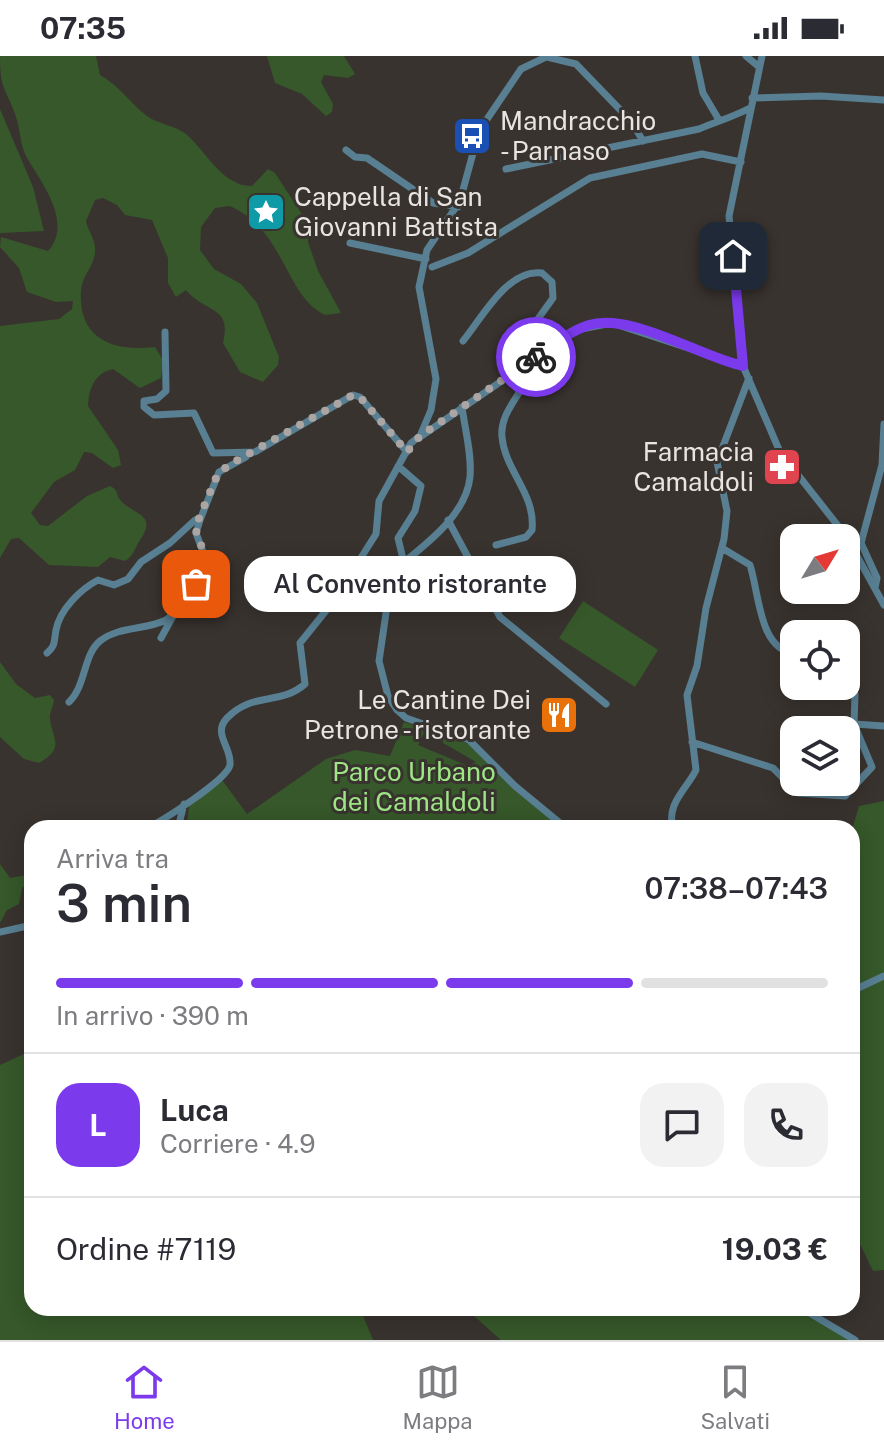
<!DOCTYPE html>
<html lang="it">
<head>
<meta charset="utf-8">
<style>
  :root { --surface:#fff; --page:#f2f2f3; --text:#2b2b33; --muted:#7c7c81; --line:#e1e1e2; --accent:#7c3aed }
  body { margin:0; font-family:"Public Sans",sans-serif; background:var(--page); color:var(--text); height:100vh; display:flex; flex-direction:column; font-size:30px; white-space:nowrap }
  * { box-sizing:border-box; margin:0 }
  p { font-size:26px; color:var(--muted) }
  .icon { flex:none; width:44px; height:44px; fill:none; stroke:currentColor; stroke-width:2; stroke-linecap:round; stroke-linejoin:round }
  .map { position:relative; flex:1; overflow:hidden }
  .side { position:absolute; left:24px; top:764px; width:836px; height:496px; display:flex; flex-direction:column; background:var(--surface); border-radius:24px; box-shadow:0 4px 20px #0003 }
  .side>* { flex:none }
  .needle { width:52px; rotate:52deg }
  .fabs { position:absolute; left:780px; top:468px; display:grid; gap:16px }
  .fabs a { display:grid; place-items:center; width:80px; height:80px; border-radius:16px; background:var(--surface); box-shadow:0 4px 20px #0003; font-size:40px }
  .pin { position:absolute; display:grid; place-items:center; width:68px; height:68px; color:#fff; margin:-34px; border-radius:16px; box-shadow:0 4px 12px #0006 }
  .courier { position:absolute; display:grid; place-items:center; width:80px; height:80px; margin:-40px; border:6px solid #7c3aed; border-radius:50%; background:#fff; color:#222; box-shadow:0 2px 10px #0007 }
  .bubble { position:absolute; height:56px; border-radius:24px; background:var(--surface); box-shadow:0 4px 20px #0003; font-size:26px; font-weight:600; line-height:56px; text-align:center }
  .summary em { font-style:normal; font-weight:600 }
  .summary div { display:flex; flex-direction:column-reverse }
  .summary { display:flex; align-items:center; justify-content:space-between; height:136px; padding:0 32px }
  h1 { font-size:52px; font-weight:600; line-height:60px }
  .bar { display:grid; grid-template-columns:repeat(4,1fr); gap:12px 8px; align-content:center; height:96px; padding:0 32px }
  .bar i { height:10px; border-radius:6px; background:var(--line) }
  .bar .on { background:var(--accent) }
  .bar p { grid-column:span 4 }
  .line { display:flex; align-items:center; gap:20px; padding:0 32px; border-top:2px solid var(--line) }
  .line div { flex:1 }
  .round { display:grid; place-items:center; flex:none; width:84px; height:84px; border-radius:24px; background:var(--page) }
  .status { display:flex; justify-content:space-between; align-items:center; height:56px; padding:0 40px; background:var(--surface); direction:ltr }
  .status svg { height:22px; fill:currentColor }
  .tab-bar { display:flex; justify-content:space-around; align-items:center; height:112px; border-top:2px solid var(--line); background:var(--surface); font-size:22px; color:var(--muted) }
  .tab-bar a { display:grid; justify-items:center; gap:4px }
  .tab-bar .on { color:var(--accent) }
  .map>svg:first-child { display:block }
</style>
</head>
<body>
<div class="status"><b>07:35</b><svg viewBox="0 0 49 12"><path d="M0 12V9h3v3zM5 12V6h3v6zM10 12V3h3v9zM15 12V0h3v12zM26 1h20v11H26zM47 4h2v5h-2z"/></svg></div>
<div class="map">
<svg width="884" height="1284" viewBox="0 0 884 1284">
  <rect width="100%" height="100%" fill="#39332f"/>
  <!-- green -->
  <path fill="#36582a" d="M0,0h96l4,19c20,11 30,28 47,41 11,8 27,9 39,18 19,16 37,53 66,52l16,-17 7,4 34,52 -1,17 10,29 23,42 -16,2c-40,-19 -40,-85 -95,-109l-15,2 -14,19 -1,23 14,19 27,15 16,19 22,54 -1,8 -15,17 -23,-10 -17,-29c9,-38 -17,-29 -37,-53l-10,7 -8,-14v-25l-16,-38 -27,-5 -8,-10 -14,-7 -8,2 -9,21c2,10 10,19 9,30 0,14 -14,26 -14,40 -3,49 33,61 74,56l8,13 -2,18 -21,10 -27,-19c-19,4 -24,20 -25,37l30,44 3,15 -8,3 -21,-15 -8,-1 -9,18 -21,12 -23,31 9,12 8,1 39,-30 23,-10c9,4 5,8 11,15 13,14 37,13 19,39 -6,9 -6,16 -15,21l-15,-4 -12,10 -49,-2 -30,-27 -8,1 -11,19v-232l59,-7 13,-10 1,-8 -17,1 -29,-10 -8,-24 -19,-21 1,-10 47,14c26,-29 -8,-70 -22,-95 -6,-12 -6,-29 -11,-42 -10,-28 -15,-24 -15,-58z
    M267,0h77l11,18 -7,4 -24,-3 -3,7 12,22 -1,8 -6,4 -24,-22 -27,-11z
    M0,53l33,78 11,44 -44,2z
    M583,545l75,49 -23,37 -76,-49z
    M0,606l16,22 19,14 15,-3 4,5c-1,7 -5,13 -4,19 2,20 16,29 -11,44l-15,-4 -24,-22z
    M404,666l22,7 -8,16 50,21 8,-4 -33,-19v-9l30,12 42,44 46,38h-374l2,-24 33,-24 25,34 79,-55 29,-9 35,6z
    M884,745v469l-11,1 -15,-31 -6,-32v-378l7,-24z
    M0,808l10,14 22,-4v7l-10,7 -3,16 -12,6 -7,13z
    M32,985v267h328l13,32h-373v-275l26,-12v-9z
    M465,1252h327l60,32h-351z"/>
  <g fill="none" stroke-linecap="round" stroke-linejoin="round">
    <!-- minor -->
    <path stroke="#587f92" stroke-width="7" d="M695,0l8,37 16,27
      M746,0l12,10
      M762,0l-33,160 14,150 37,86 66,84 38,69
      M547,1l29,7 55,57 12,20
      M752,42l69,-2 63,4
      M346,94l9,7 12,1 66,45 25,4
      M506,113l193,-40c19,-8 34,-12 51,-21
      M350,187l76,16
      M432,211l36,-14 122,-75 112,-24 39,8
      M165,276l1,59 -9,8 -13,2v6l10,8 40,-2 19,40 42,-1 98,-57 7,2 47,55
      M463,285c19,-23 45,-73 79,-68l10,9 1,16 -31,43c2,7 9,15 8,23 -2,28 -31,45 -28,73 3,34 34,57 30,93l-6,7 -30,8
      M462,351c3,23 10,47 8,70 -4,41 -51,72 -78,95l-13,89 9,35 9,14 9,8 63,22 46,46 51,42
      M420,381l156,-107 36,-7 131,43
      M398,410l23,20 -6,25 -17,27 5,21
      M448,464l52,97 106,87
      M722,492l28,17c9,27 9,85 44,88
      M359,505l8,17 25,-6
      M875,532l2,-10 -16,-35 21,-78 2,-41
      M161,582l12,-22
      M47,597c9,-7 7,-13 9,-23 4,-21 25,-41 42,-50l16,5 14,-6 13,-17 29,-19 25,-23h5l19,-48 27,-15
      M69,646c17,-16 14,-47 31,-61 19,-15 46,-11 66,-21 6,-3 37,-47 42,-55l-12,-32 4,-13
      M854,668l30,2
      M692,686l81,26 25,25 47,3 27,-29 -18,-43 1,-30 -9,-15
      M147,772c15,-7 80,-48 83,-63 2,-18 -18,-31 -3,-47 26,-27 53,-12 78,-34l-5,-41 33,-41 43,-68 3,-33 32,-58 9,-7 11,-26 5,-31 -17,-92 8,-37 33,-49 19,-70 42,-62 27,-13
      M178,772l6,-24
      M673,772c-7,-24 13,-38 23,-58l-9,-75 10,-29 9,-58 18,-69 3,-28 -10,-49 32,-84
      M0,876l32,-7
      M852,935l32,-15
      M801,1252l54,32"/>
  </g>
  <g fill="none" stroke-linecap="round" stroke-linejoin="round">
    <!-- done -->
    <path stroke="#aba6a3" stroke-width="8" stroke-dasharray="0 14.4" d="M196,528l12,-19 -13,-37 21,-50 11,-12 126,-71 7,2 47,55 13,-16 116,-79"/>
    <!-- route -->
    <path stroke="#7c3aed" stroke-width="10" d="M536,301c17,-12 34,-26 53,-32 41,-13 112,32 154,41l-10,-110"/>
  </g>
  <!-- icons -->
  <defs>
    <symbol id="bus-square" viewBox="-11 -11 22 22"><rect x="-9" y="-9" width="18" height="18" rx="4" fill="#1a4fb4" stroke="#39332f"/><path d="M-5-6H5V4H4V6H2V4H-2V6H-4V4H-5ZM-3.5-4V0h7V-4ZM-3.5 1.2v1.5H-2V1.2ZM2 1.2v1.5H3.5V1.2Z" fill="#fff"/></symbol>
    <symbol id="sight-square" viewBox="-11 -11 22 22"><rect x="-9" y="-9" width="18" height="18" rx="4" fill="#0f9aa8" stroke="#39332f"/><path d="M0-6L1.8-2.2L6-1.7L2.9 1.2L3.7 5.4L0 3.3L-3.7 5.4L-2.9 1.2L-6-1.7L-1.8-2.2Z" fill="#fff"/></symbol>
    <symbol id="pharmacy-square" viewBox="-11 -11 22 22"><rect x="-9" y="-9" width="18" height="18" rx="4" fill="#e0444e" stroke="#39332f"/><path d="M-2-6h4v4h4v4h-4v4h-4v-4h-4v-4h4Z" fill="#fff"/></symbol>
    <symbol id="restaurant-square" viewBox="-11 -11 22 22"><rect x="-9" y="-9" width="18" height="18" rx="4" fill="#e8710a" stroke="#39332f"/><path d="M-5-6h1v4h1v-4h1v4h1v-4h1v5L-1.5 .5V6h-2V.5L-5-1ZM5-6V6H3V1.5H1.5Q1.5-4 5-6Z" fill="#fff"/></symbol>
  </defs>
  <g fill-rule="evenodd">
    <use href="#bus-square" x="450" y="58" width="44" height="44"/>
    <use href="#sight-square" x="244" y="134" width="44" height="44"/>
    <use href="#pharmacy-square" x="760" y="389" width="44" height="44"/>
    <use href="#restaurant-square" x="537" y="637" width="44" height="44"/>
  </g>
  <g text-anchor="middle" stroke-width="6" stroke-linejoin="round" paint-order="stroke">
    <!-- poi labels -->
    <g font-size="26" fill="#e8e4e2" stroke="#39332f" text-anchor="start">
      <text x="500" y="74">Mandracchio<tspan x="500" dy="30">- Parnaso</tspan></text>
      <text x="294" y="150">Cappella di San<tspan x="294" dy="30">Giovanni Battista</tspan></text>
      <text x="754" y="405" text-anchor="end">Farmacia<tspan x="754" dy="30">Camaldoli</tspan></text>
      <text x="531" y="653" text-anchor="end">Le Cantine Dei<tspan x="531" dy="30">Petrone - ristorante</tspan></text>
    </g>
    <!-- park labels -->
    <g font-size="26" fill="#9ee586" stroke="#39332f">
      <text x="414" y="725">Parco Urbano<tspan x="414" dy="30">dei Camaldoli</tspan></text>
    </g>
  </g>
</svg>
<div class="fabs">
<a><svg class="needle" viewBox="-14 -14 28 28"><path d="M0-13l5 13h-10z" fill="#e53935"/><path d="M0 13l5-13h-10z" fill="#7c7c81"/></svg></a>
<a><svg class="icon" aria-label="locate" viewBox="0 0 24 24"><circle cx="12" cy="12" r="6"/><path d="M12 2v4M12 18v4M2 12h4M18 12h4"/></svg></a>
<a><svg class="icon" aria-label="layers" viewBox="0 0 24 24"><path d="M12 4l9 5-9 5-9-5zM3 14l9 5 9-5"/></svg></a>
</div>
<div class="pin" style="left:196px;top:528px;background:#ea580c"><svg class="icon" aria-label="bag" viewBox="0 0 24 24"><path d="M5 8h14l-1 12H6zM9 8a3 3 0 0 1 6 0"/></svg></div>
<div class="pin" style="left:733px;top:200px;background:#1f2937"><svg class="icon" aria-label="home" viewBox="0 0 24 24"><path d="M3 11l9-7 9 7M6 9v11h12V9"/></svg></div>
<div class="courier" style="left:536px;top:301px"><svg class="icon" aria-label="bike" viewBox="0 0 24 24"><circle cx="6" cy="16" r="4"/><circle cx="18" cy="16" r="4"/><path d="M6 16l4-8h5l3 8M10 8l3 8H6M13 5h3"/></svg></div>
<div class="bubble" style="left:244px;top:500px;width:332px">Al Convento ristorante</div>
<section class="side">
<div class="summary"><div><h1>3 min</h1><p>Arriva tra</p></div><em>07:38–07:43</em></div>
<div class="bar"><i class="on"></i><i class="on"></i><i class="on"></i><i></i><p>In arrivo · 390 m</p></div>
<div class="line" style="height:144px"><b class="round" style="background:var(--accent);color:#fff">L</b><div><b>Luca</b><p>Corriere · 4.9</p></div><a class="round"><svg class="icon" aria-label="chat" viewBox="0 0 24 24"><path d="M4 5h16v11H9l-5 4z"/></svg></a><a class="round"><svg class="icon" aria-label="phone" viewBox="0 0 24 24"><path d="M5 4h4l2 5-3 2q2 4 5 5l2-3 5 2v4C11 20 4 13 5 4z"/></svg></a></div>
<div class="line" style="height:104px"><div>Ordine #7119</div><b>19.03 €</b></div>
</section>
</div>
<nav class="tab-bar">
<a class="on"><svg class="icon" aria-label="home" viewBox="0 0 24 24"><path d="M3 11l9-7 9 7M6 9v11h12V9"/></svg>Home</a>
<a><svg class="icon" aria-label="map" viewBox="0 0 24 24"><path d="M3 6l6-2 6 2 6-2v14l-6 2-6-2-6 2zM9 4v14M15 6v14"/></svg>Mappa</a>
<a><svg class="icon" aria-label="saved" viewBox="0 0 24 24"><path d="M7 4h10v16l-5-4-5 4z"/></svg>Salvati</a>
</nav>
</body>
</html>
